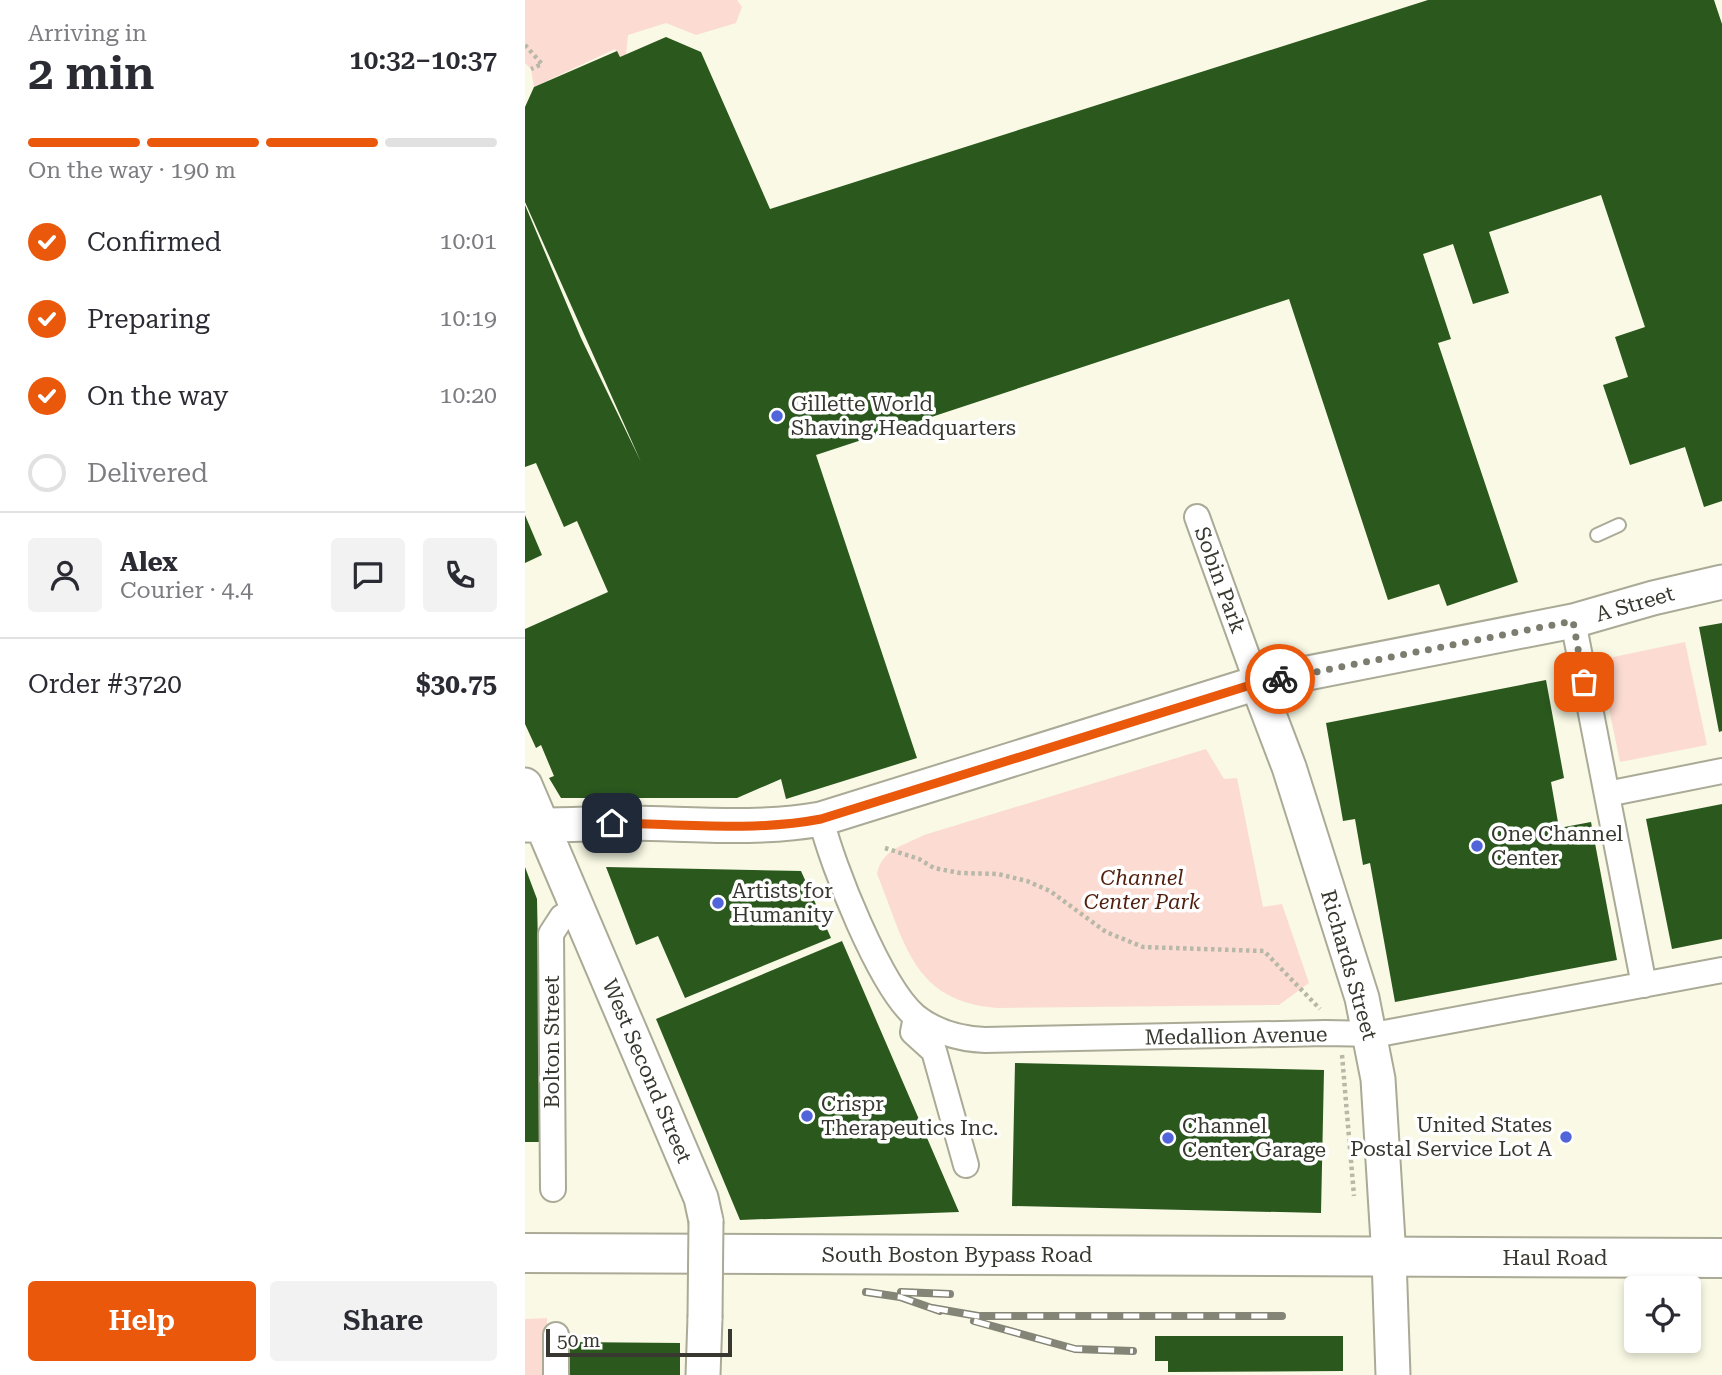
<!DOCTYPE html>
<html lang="en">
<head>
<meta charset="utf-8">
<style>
  :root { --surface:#fff; --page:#f2f2f3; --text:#2b2b33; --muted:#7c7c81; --line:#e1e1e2; --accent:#ea580c }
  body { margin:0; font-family:"Roboto Serif",serif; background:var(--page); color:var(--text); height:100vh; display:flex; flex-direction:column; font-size:26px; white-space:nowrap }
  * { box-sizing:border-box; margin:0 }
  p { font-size:23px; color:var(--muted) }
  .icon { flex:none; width:38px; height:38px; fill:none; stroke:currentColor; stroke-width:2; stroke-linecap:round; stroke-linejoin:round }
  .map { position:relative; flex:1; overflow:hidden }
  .drawer { display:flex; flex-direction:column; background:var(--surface); width:525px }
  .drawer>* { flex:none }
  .fabs { position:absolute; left:1099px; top:1276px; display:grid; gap:14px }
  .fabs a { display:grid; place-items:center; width:77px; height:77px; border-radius:7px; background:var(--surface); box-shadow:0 4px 10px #0003; font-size:35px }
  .scale { position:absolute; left:21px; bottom:18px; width:186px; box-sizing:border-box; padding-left:7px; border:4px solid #383830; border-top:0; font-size:19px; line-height:24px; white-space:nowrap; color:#383830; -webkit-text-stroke:5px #fff; paint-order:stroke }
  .pin { position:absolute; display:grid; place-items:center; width:60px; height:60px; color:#fff; margin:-30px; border-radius:14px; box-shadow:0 4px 10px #0006 }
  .courier { position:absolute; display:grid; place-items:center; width:70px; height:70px; margin:-35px; border:5px solid #ea580c; border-radius:50%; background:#fff; color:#222; box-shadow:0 2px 9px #0007 }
  .summary em { font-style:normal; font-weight:600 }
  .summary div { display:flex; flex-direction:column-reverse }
  .summary { display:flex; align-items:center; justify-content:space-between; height:119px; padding:0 28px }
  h1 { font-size:46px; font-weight:600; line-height:52px }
  .bar { display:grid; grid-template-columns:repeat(4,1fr); gap:10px 7px; align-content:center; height:84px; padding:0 28px }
  .bar i { height:9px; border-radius:5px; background:var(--line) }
  .bar .selected { background:var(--accent) }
  .bar p { grid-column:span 4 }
  .line { display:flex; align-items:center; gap:18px; padding:0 28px; border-top:2px solid var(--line) }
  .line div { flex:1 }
  .round { display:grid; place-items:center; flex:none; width:74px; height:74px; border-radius:7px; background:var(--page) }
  ol { padding:0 28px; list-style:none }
  li { display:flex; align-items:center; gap:21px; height:77px }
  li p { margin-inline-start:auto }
  li .icon { padding:7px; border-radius:50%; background:var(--accent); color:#fff; stroke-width:4 }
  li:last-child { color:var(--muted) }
  li i { width:38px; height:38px; border:4px solid var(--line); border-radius:50% }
  .action { display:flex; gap:14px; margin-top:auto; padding:14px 28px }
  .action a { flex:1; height:80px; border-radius:7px; background:var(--accent); color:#fff; font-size:28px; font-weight:600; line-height:80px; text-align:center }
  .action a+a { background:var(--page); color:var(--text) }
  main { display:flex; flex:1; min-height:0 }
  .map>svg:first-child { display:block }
</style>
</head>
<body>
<main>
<section class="drawer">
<div class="summary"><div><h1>2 min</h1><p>Arriving in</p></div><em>10:32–10:37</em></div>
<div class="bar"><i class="selected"></i><i class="selected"></i><i class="selected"></i><i></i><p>On the way · 190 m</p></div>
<ol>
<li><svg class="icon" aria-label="check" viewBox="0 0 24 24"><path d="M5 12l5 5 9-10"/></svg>Confirmed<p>10:01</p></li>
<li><svg class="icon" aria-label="check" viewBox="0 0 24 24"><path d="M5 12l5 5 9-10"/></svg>Preparing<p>10:19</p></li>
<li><svg class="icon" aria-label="check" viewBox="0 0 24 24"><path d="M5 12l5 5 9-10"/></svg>On the way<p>10:20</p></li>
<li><i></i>Delivered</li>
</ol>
<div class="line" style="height:126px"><a class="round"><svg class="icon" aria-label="person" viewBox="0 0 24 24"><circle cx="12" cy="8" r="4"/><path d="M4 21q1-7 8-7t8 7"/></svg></a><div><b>Alex</b><p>Courier · 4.4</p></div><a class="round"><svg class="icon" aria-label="chat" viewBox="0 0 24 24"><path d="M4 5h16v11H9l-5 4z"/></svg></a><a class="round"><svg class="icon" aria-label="phone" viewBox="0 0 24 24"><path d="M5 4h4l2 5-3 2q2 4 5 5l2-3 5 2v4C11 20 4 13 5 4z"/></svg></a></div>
<div class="line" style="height:91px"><div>Order #3720</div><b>$30.75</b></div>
<div class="action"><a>Help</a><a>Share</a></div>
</section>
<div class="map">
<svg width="1197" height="1375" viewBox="0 0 1197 1375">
  <rect width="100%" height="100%" fill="#f9f9e5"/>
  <!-- green -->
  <path fill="#fcdcd2" d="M0,0h212l5,7 -6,16 -40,12 -30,-12 -38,12 -2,20 -6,2 -5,-8 -81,38 -3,-18 -6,-6z
    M1160,642l22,103 -87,17 -21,-102z
    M681,749l18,30 13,-1 26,129 19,-3 27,79 -30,22 -281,3c-86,-6 -93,-66 -121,-134 5,-25 26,-28 47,-39z
    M22,1318v57h-22v-56z"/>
  <!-- building -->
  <path fill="#2a581d" d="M903,0h286l8,24v477l-18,6 -19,-60 -55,18 -27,-80 25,-8 -13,-40 30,-10 -44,-132 -112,37 20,61 -36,11 -20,-60 -30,10 28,85 -13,4 80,239 -71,24 -8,-22 -51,16 -99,-301 -473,156 101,303 -131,41 -5,-20 -44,19h-176l-12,-20 5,-2 -13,-31 -5,3 -11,-24v-95l83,-37 -31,-71 -13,6 -28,-64 -11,4v-262l56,133 60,124 -116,-260v-95l9,-20 83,-36 3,6 46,-20 35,15 69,157z
    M0,515l17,40 -17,8z
    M1197,623v108l-3,1 -20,-105z
    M1021,680l18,98 -13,4 8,46 32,-6 26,138 -222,42 -25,-139 -7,2 -8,-46 -12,2 -17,-98z
    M1197,804v135l-50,10 -26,-130z
    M0,867l12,32 5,243h-17z
    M81,867l195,4 30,67 -146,60 -27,-62 -22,9z
    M317,941l117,271 -219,8 -84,-201z
    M490,1063l309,7 -3,143 -309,-7z
    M630,1336h188v35l-175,1v-11h-13z
    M42,1342l113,1v32h-113z"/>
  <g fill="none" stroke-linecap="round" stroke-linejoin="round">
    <defs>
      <path id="lane" d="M1072,535l22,-10"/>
      <path id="street" d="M672,517l60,166
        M1048,621l71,364
        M1082,794l115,-23
        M296,819c11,46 59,167 94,197 20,16 45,23 70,24l340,-7 54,1 343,-64
        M391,1017l-3,15 21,19 32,114
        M28,1189l-2,-255 11,-17 16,-9
        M31,1375v-40"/>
      <path id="secondary" d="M732,683l32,84 73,231 16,81 11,179 4,117
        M0,785l176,413 5,23
        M0,825c36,1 72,-2 108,-2 62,1 126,7 188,-4l436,-136 316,-62 80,-23 69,-16
        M178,1375l2,-57"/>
      <path id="primary" d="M0,1253l1197,5"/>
    </defs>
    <!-- lane casing -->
    <use href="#lane" stroke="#aaaa97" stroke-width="16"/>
    <!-- street casing -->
    <use href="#street" stroke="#aaaa97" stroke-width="28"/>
    <!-- secondary casing -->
    <use href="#secondary" stroke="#aaaa97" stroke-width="37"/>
    <!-- primary casing -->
    <use href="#primary" stroke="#aaaa97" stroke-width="42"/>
    <!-- path -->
    <path stroke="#b8b8a8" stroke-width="4.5" stroke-dasharray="3.5 3.5" stroke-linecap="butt" d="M0,45l17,19 -11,5
      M360,848l34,11 15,9 26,5 38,1 29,7 23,10 56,41 37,15 121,4 56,58
      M817,1055l12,141"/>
    <!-- lane -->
    <use href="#lane" stroke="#fff" stroke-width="12"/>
    <!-- street -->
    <use href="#street" stroke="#fff" stroke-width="24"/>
    <!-- secondary -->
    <use href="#secondary" stroke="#fff" stroke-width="33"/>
    <!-- primary -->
    <use href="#primary" stroke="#fff" stroke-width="38"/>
    <defs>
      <path id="rail" d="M341,1292l34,5 40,14
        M376,1292l49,2
        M407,1308l46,8h304
        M449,1321l101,28 58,2"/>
    </defs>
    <!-- rail casing -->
    <use href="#rail" stroke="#848477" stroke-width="8"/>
    <!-- rail -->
    <use href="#rail" stroke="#fff" stroke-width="5" stroke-dasharray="16" stroke-linecap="butt"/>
    <defs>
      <path id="secondary-bridge" d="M180,1318l1,-97"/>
    </defs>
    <!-- secondary-bridge casing -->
    <use href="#secondary-bridge" stroke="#aaaa97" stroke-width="37" stroke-linecap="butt"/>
    <!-- secondary-bridge -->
    <use href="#secondary-bridge" stroke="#fff" stroke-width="33"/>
  </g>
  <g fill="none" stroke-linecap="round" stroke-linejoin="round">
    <!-- done -->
    <path stroke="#7c7c6f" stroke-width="7" stroke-dasharray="0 12.6" d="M755,679l293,-58 11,61"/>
    <!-- route -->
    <path stroke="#ea580c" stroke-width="9" d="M87,823c69,1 141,9 209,-4l436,-136 23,-4"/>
  </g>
  <!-- markers -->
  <g fill="#5264da" stroke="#fff" stroke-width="2.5">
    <circle cx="252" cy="416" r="7"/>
    <circle cx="952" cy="846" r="7"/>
    <circle cx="193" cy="903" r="7"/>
    <circle cx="282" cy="1116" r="7"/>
    <circle cx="1041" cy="1137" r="7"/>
    <circle cx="643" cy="1138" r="7"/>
  </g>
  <g text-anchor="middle" stroke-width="7" stroke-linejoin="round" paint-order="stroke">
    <!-- poi labels -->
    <g font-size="21" fill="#383830" stroke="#fff" text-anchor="start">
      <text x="266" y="411">Gillette World<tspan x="266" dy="24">Shaving Headquarters</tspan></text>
      <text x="966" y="841">One Channel<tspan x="966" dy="24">Center</tspan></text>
      <text x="207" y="898">Artists for<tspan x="207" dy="24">Humanity</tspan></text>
      <text x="296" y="1111">Crispr<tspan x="296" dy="24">Therapeutics Inc.</tspan></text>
      <text x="1027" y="1132" text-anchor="end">United States<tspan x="1027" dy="24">Postal Service Lot A</tspan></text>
      <text x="657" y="1133">Channel<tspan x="657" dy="24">Center Garage</tspan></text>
    </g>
    <!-- street labels -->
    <g font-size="21" fill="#383830" stroke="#fff">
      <text transform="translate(695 580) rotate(70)" y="7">Sobin Park</text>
      <text transform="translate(1110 604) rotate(-16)" y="7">A Street</text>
      <text transform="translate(824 965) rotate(74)" y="7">Richards Street</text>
      <text transform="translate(711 1036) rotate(-1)" y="7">Medallion Avenue</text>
      <text transform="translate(27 1042) rotate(-90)" y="7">Bolton Street</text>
      <text transform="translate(122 1071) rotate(67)" y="7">West Second Street</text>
      <text x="432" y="1262">South Boston Bypass Road</text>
      <text x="1030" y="1265">Haul Road</text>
    </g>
    <!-- park labels -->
    <g font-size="21" font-style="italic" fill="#511f0e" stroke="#fff">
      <text x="617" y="885">Channel<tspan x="617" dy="24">Center Park</tspan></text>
    </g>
  </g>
</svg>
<div class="fabs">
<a><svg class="icon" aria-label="locate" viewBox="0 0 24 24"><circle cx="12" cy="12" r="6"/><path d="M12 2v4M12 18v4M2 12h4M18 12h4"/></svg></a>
</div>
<div class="scale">50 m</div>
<div class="pin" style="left:1059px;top:682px;background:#ea580c"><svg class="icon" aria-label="bag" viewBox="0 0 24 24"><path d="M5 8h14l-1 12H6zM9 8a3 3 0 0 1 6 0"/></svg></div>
<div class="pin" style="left:87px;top:823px;background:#1f2937"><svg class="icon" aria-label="home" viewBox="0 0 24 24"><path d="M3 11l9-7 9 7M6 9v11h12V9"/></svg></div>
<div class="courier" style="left:755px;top:679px"><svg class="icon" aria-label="bike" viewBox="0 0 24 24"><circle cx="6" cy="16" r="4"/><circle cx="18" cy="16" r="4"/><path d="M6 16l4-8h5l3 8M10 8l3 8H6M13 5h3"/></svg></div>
</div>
</main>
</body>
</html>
